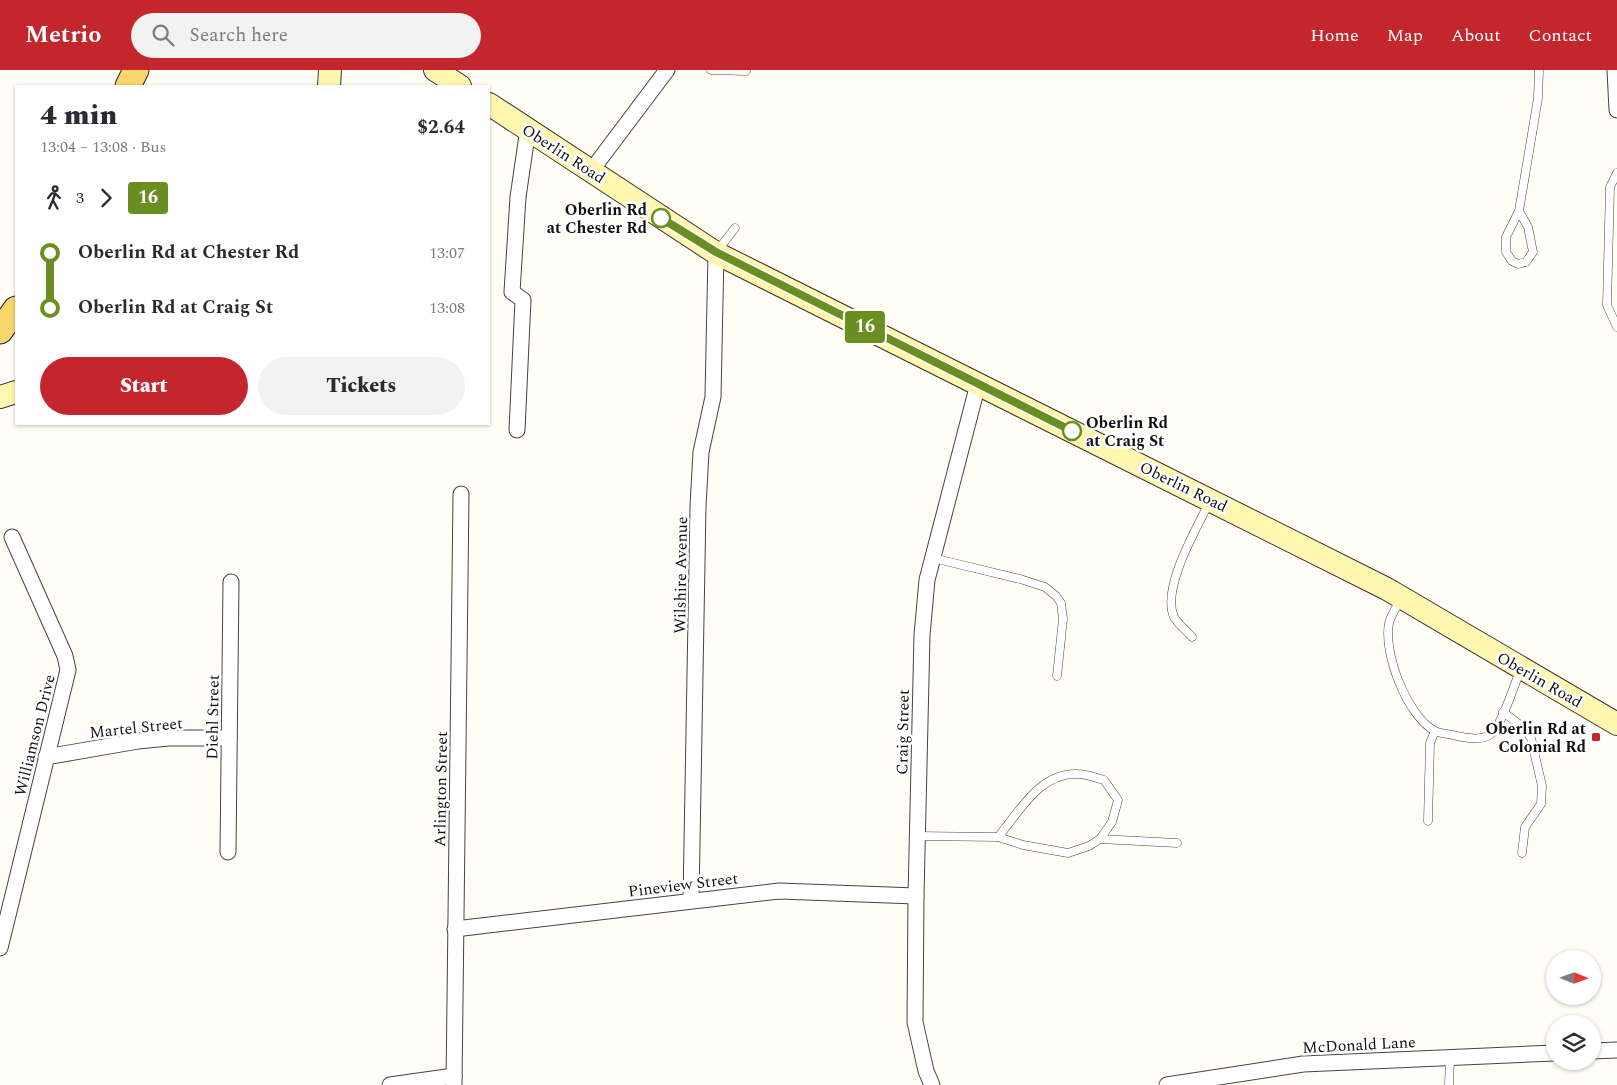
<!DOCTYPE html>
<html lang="en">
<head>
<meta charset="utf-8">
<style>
  :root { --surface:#fff; --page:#f2f2f3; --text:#2b2b33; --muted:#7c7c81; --accent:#c4262e }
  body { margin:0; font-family:Spectral,serif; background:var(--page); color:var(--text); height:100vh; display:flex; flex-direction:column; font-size:19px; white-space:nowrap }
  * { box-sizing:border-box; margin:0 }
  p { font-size:16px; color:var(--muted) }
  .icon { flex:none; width:28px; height:28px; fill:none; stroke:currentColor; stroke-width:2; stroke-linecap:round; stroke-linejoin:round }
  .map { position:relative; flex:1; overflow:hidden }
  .sheet { position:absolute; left:15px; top:15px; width:475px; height:340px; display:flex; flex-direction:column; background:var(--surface); border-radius:0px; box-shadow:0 1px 4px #0004 }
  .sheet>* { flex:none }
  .badge { padding:0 10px; border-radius:4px; font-size:18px; line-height:32px }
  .needle { width:32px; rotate:91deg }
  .fabs { position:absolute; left:1546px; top:880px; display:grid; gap:10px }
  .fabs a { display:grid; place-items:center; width:55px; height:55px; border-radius:50%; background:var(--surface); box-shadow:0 1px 4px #0004; font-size:25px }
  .map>.badge { position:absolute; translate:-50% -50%; box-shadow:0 0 0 2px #fff }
  .legs { display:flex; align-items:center; gap:8px; height:55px; padding:0 25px; font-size:16px }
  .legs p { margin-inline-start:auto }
  .overview { display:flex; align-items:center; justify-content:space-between; height:85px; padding:0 25px }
  h1 { font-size:28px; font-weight:800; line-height:38px }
  .action { display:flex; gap:10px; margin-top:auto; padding:10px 25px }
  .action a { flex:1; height:58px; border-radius:30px; background:var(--accent); color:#fff; font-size:20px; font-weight:800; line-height:58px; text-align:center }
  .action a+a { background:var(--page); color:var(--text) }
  ul { padding:0 25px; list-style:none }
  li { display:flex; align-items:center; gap:18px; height:55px; font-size:19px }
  li i { display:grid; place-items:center; width:8px; height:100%; margin:0 6px; background:currentColor }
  li i::after { content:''; width:12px; height:12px; margin:-6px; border:4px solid; border-radius:50%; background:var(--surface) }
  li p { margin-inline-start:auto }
  li:first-child i { background:linear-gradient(#0000 50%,currentColor 0) }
  li:last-child i { background:linear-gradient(currentColor 50%,#0000 0) }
  header { display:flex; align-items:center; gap:30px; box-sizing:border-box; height:70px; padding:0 25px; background:var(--accent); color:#fff }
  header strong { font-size:24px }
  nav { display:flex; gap:28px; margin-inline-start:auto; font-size:18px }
  .search { width:350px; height:45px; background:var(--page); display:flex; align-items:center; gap:12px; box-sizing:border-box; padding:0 18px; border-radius:28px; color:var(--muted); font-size:19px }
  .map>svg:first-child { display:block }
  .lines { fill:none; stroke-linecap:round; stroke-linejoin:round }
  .lane-casing { stroke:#444; stroke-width:9 }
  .street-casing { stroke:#444; stroke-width:17 }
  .secondary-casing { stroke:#333; stroke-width:24 }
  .primary-casing { stroke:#222; stroke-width:27 }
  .lane { stroke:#fff; stroke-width:8 }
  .street { stroke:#fff; stroke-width:15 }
  .secondary { stroke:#fff6b0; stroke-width:22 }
  .primary { stroke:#f9d66b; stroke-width:25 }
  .line-1-casing { stroke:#fff; stroke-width:11 }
  .line-1 { stroke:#6b8e23; stroke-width:8 }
  .stop-1-dot { fill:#fff; stroke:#6b8e23; stroke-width:2.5 }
  .poi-dot { fill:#c4262e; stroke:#fff; stroke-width:2 }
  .labels { text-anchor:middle; stroke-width:5; stroke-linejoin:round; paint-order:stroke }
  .street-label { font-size:16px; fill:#111; stroke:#fff }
  .stop-label { font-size:16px; font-weight:bold; fill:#111; stroke:#fff; text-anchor:end }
  .poi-label { font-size:16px; font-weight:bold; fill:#111; stroke:#fff; text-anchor:end }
</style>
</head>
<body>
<header>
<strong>Metrio</strong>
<div class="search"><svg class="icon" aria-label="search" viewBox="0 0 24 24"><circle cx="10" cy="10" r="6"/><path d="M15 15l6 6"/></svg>Search here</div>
<nav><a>Home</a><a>Map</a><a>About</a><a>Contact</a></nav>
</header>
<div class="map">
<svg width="1617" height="1015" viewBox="0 0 1617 1015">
  <rect width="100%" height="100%" fill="#fffdf5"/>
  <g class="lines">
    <g class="lane-casing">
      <g id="lane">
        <polyline points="711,0 746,1"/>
        <polyline points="1617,103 1610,117 1607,235 1617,257"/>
        <polyline points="1519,141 1528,157 1533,182 1526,192 1518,194 1512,191 1506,182 1506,167 1519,141 1538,28 1539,0"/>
        <polyline points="718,180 735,158"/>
        <polyline points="933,488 1020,509 1045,517 1056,526 1061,533 1063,549 1057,606"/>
        <path d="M 1401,529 C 1397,536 1391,545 1389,553 C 1383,583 1407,646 1435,661 C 1441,664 1451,664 1457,666 C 1467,668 1482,671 1491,664 C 1501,658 1515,612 1521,599"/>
        <path d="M 1192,567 C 1187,561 1178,554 1174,547 C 1161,518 1197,458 1210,431"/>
        <polyline points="1503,642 1524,658 1531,668 1542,716 1541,734 1525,757 1522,783"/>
        <polyline points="1428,751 1430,673 1435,661"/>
        <polyline points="917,766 998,767 1023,775 1068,783 1089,776 1100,769 1177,773"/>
        <path d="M 998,767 C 1020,741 1040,702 1078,704 C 1087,704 1096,708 1104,710 L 1118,730 L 1112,752 L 1100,769"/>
        <polyline points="1449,1015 1450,988"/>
      </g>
    </g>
    <g class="street-casing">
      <g id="street">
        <polyline points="1615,0 1617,40"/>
        <polyline points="591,101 667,0"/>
        <polyline points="517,360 523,230 512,222 518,127 528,59"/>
        <polyline points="46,687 138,671 168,668 229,668"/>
        <polyline points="228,782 231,512"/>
        <polyline points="691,830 698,436 701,382 713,327 716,183"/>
        <polyline points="455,859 779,821 916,826"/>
        <polyline points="0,878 68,600 65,586 12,467"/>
        <polyline points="1592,981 1617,980"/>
        <polyline points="390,1015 454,1006"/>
        <polyline points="454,1015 461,424"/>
        <polyline points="932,1015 926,1001 915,952 916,826 922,565 927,510 978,314"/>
        <polyline points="1167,1015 1303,994 1555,983"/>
      </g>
    </g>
    <g class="secondary-casing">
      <g id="secondary">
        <polyline points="435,0 460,16"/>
        <polyline points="329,16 330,0"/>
        <polyline points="489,34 716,183 1387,519 1617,654"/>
        <polyline points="0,327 16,322"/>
      </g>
    </g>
    <g class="primary-casing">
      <g id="primary">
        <polyline points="128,16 136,0"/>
        <polyline points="0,261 16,239"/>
      </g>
    </g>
    <use href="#lane" class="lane"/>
    <use href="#street" class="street"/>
    <use href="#secondary" class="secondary"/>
    <use href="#primary" class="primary"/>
  </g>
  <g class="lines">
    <g class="line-1-casing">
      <polyline id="line-1" points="661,148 716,182 1072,361"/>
    </g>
    <use href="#line-1" class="line-1"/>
  </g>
  <g class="stop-1-dot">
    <circle cx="661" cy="148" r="9"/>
    <circle cx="1072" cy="361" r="9"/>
  </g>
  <rect class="poi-dot" x="1591" y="662" width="10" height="10" rx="2.5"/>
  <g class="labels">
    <g class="street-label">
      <text transform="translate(564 83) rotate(33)" y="6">Oberlin Road</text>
      <text transform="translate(1184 416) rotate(26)" y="6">Oberlin Road</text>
      <text transform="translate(680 505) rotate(-89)" y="6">Wilshire Avenue</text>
      <text transform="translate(1540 609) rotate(30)" y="6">Oberlin Road</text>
      <text transform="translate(212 647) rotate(-89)" y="6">Diehl Street</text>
      <text transform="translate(136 657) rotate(-6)" y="6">Martel Street</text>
      <text transform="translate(902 662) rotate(-89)" y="6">Craig Street</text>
      <text transform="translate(34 665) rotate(-76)" y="6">Williamson Drive</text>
      <text transform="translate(440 719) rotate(-89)" y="6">Arlington Street</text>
      <text transform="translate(683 814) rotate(-7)" y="6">Pineview Street</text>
      <text transform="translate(1359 974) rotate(-3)" y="6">McDonald Lane</text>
    </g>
    <g class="stop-label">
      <text x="647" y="145">Oberlin Rd<tspan x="647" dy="18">at Chester Rd</tspan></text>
      <text x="1086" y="358" text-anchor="start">Oberlin Rd<tspan x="1086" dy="18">at Craig St</tspan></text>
    </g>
    <g class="poi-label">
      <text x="1586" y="664">Oberlin Rd at<tspan x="1586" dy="18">Colonial Rd</tspan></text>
    </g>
  </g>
</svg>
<div class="fabs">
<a><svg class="needle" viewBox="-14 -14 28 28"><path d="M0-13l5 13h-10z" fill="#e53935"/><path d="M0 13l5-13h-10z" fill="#7c7c81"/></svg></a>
<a><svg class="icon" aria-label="layers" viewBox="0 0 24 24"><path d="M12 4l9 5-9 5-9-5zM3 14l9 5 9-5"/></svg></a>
</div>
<b class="badge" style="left:865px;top:257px;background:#6b8e23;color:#fff">16</b>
<section class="sheet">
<div class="overview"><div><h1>4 min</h1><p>13:04 – 13:08 · Bus</p></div><b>$2.64</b></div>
<div class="legs"><svg class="icon" aria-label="walk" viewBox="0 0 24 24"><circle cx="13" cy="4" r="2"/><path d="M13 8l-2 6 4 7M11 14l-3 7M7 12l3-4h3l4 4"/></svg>3<svg class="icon" aria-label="forward" viewBox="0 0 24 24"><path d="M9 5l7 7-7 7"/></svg><b class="badge" style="background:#6b8e23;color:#fff">16</b></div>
<ul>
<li><i style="color:#6b8e23"></i><b>Oberlin Rd at Chester Rd</b><p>13:07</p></li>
<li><i style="color:#6b8e23"></i><b>Oberlin Rd at Craig St</b><p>13:08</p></li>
</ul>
<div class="action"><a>Start</a><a>Tickets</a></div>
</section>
</div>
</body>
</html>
